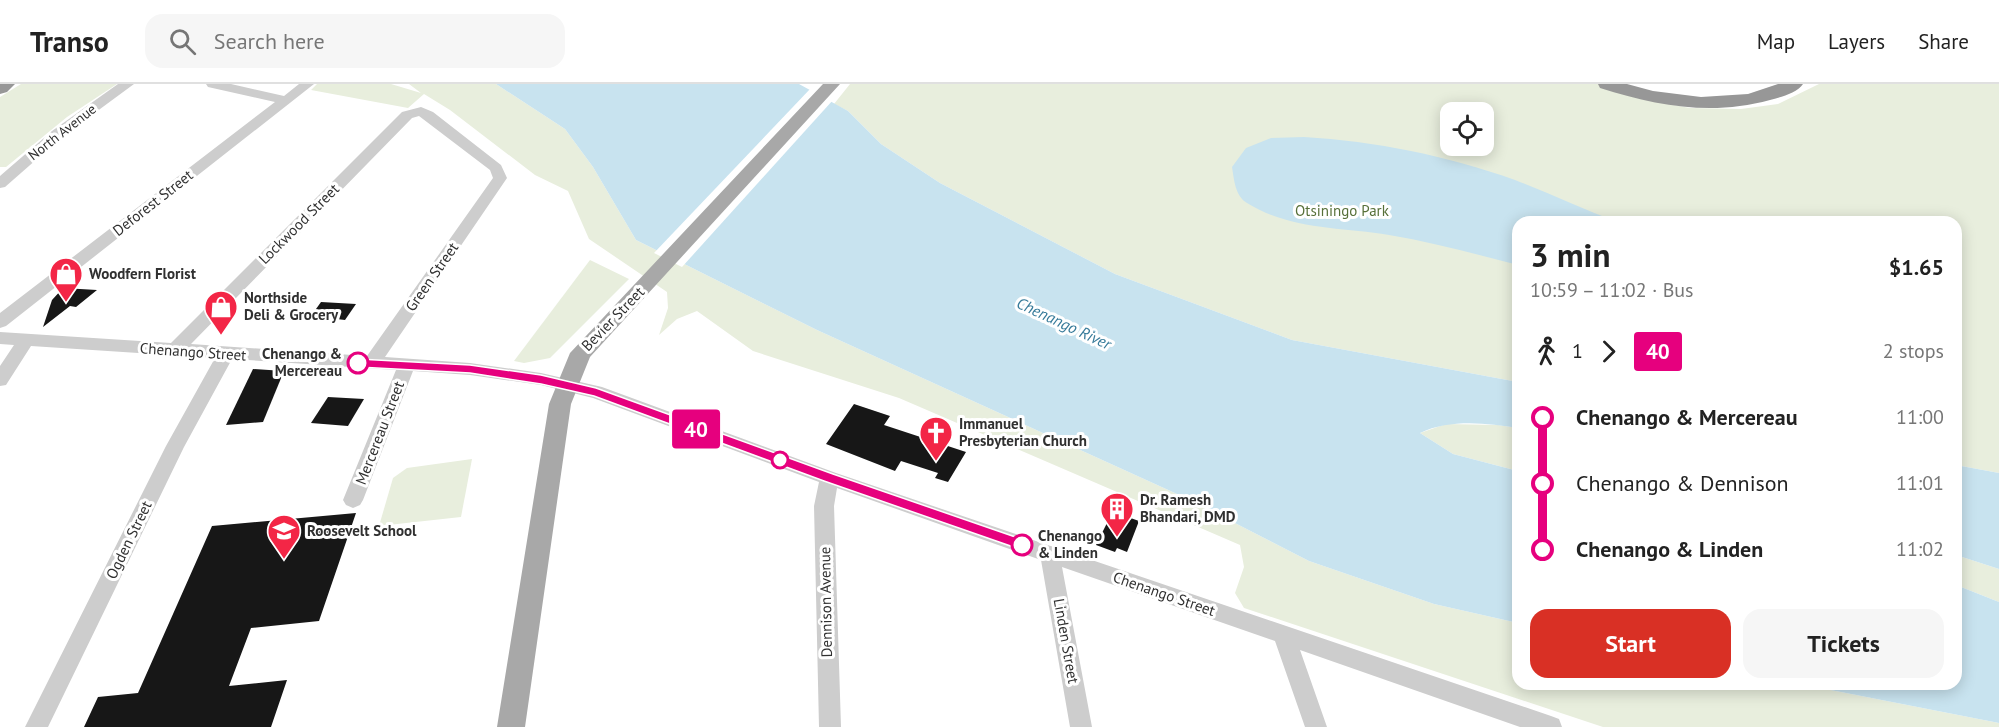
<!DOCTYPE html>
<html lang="en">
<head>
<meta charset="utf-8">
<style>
  :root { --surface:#fff; --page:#f6f6f6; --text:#222; --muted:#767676; --line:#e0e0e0; --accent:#d93025 }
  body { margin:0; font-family:"PT Sans",sans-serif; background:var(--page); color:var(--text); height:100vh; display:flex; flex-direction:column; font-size:22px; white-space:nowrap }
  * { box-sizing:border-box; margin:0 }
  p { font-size:20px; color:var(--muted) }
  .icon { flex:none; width:33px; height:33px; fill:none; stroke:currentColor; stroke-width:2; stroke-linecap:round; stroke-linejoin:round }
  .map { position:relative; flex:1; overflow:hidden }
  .drawer { position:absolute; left:1512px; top:132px; width:450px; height:474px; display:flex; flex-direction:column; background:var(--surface); border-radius:18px; box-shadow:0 3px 15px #0003 }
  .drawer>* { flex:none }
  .badge { padding:0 12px; border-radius:4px; font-size:21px; line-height:39px }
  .buttons { position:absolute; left:1440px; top:18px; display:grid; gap:12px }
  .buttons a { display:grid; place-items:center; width:54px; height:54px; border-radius:12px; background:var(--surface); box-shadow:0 3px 15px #0003; font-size:30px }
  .map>.badge { position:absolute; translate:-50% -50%; box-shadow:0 0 0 3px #fff }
  .legs { display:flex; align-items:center; gap:9px; height:66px; padding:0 18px; font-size:20px }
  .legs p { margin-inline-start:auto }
  .headline { display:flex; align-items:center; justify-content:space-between; height:102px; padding:0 18px }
  h1 { font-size:33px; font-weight:700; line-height:45px }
  .primary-button { display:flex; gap:12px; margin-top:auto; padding:12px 18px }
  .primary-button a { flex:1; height:69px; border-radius:18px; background:var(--accent); color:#fff; font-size:24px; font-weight:700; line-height:69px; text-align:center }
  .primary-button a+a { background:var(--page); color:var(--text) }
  ul { padding:0 18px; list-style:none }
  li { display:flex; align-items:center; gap:21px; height:66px; font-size:22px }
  li i { display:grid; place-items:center; width:9px; height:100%; margin:0 8px; background:currentColor }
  li i::after { content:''; width:15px; height:15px; margin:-8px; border:4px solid; border-radius:50%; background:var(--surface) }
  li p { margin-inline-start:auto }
  li:first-child i { background:linear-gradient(#0000 50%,currentColor 0) }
  li:last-child i { background:linear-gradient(currentColor 50%,#0000 0) }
  header { display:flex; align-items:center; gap:36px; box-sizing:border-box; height:84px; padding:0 30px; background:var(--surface); border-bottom:2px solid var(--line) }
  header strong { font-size:28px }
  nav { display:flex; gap:33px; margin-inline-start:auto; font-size:21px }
  .search { width:420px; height:54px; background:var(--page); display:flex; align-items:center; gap:15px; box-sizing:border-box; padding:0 21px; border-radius:18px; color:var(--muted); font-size:22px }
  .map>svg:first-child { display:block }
  .green { fill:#e8eedd; fill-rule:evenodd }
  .water { fill:#c8e3ef }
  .pier { fill:#fff }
  .building { fill:#171717 }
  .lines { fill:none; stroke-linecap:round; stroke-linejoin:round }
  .minor { fill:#cdcdcd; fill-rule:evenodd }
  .major { fill:#a8a8a8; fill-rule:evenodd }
  .highway { fill:#979797; fill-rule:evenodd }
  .line-1 { fill:#e6007e; stroke:#fff; stroke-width:1.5 }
  .stop-1-dot { fill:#fff; stroke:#e6007e; stroke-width:3 }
  .labels { text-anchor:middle; stroke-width:6; stroke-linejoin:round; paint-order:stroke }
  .far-street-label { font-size:14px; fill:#303030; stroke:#fff }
  .street-label { font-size:15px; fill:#303030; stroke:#fff }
  .park-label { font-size:15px; fill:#577039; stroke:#fff }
  .poi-label { font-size:15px; font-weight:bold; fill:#303030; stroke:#fff; text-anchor:start }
  .stop-label { font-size:15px; font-weight:bold; fill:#303030; stroke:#fff; text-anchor:end }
  .water-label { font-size:16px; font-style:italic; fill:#377b9a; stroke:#fff }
</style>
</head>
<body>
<header>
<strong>Transo</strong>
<div class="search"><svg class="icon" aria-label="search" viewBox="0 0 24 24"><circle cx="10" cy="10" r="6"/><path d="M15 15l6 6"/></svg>Search here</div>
<nav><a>Map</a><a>Layers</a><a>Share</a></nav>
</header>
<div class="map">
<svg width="1999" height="643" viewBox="0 0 1999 643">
  <rect width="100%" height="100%" fill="#fff"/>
  <g class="green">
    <polygon points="21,0 117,0 67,33 6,83 0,83 0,13"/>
    <polygon points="317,0 391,0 421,9 409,0 496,0 565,45 593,83 636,156 817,246 1188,415 1309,477 1434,520 1518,539 1518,600 1800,600 1999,639 1999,643 1603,643 1244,524 1235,509 1244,483 1240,461 899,314 753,267 697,227 677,235 659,251 668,224 667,208 589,155 568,107 535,91 450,26 424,10 408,24 311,6"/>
    <path d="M 850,0 L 1601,0 L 1641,15 L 1690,24 L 1741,25 L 1778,20 L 1819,0 L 1999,0 L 1999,389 L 1956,381 L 1956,138 L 1518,138 L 1518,298 L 1292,256 L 1115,190 L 940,99 L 881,60 L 848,27 L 834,20 ZM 1450,28 L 1484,28 L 1484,62 L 1450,62 Z"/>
    <polygon points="590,176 629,195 550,274 524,279 514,277"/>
    <polygon points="1446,340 1498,341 1518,344 1518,387 1453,370 1420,349"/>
    <polygon points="472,375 461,433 379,442 393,394 407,384"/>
    <polygon points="1956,471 1999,485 1999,518 1956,501"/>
  </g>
  <g class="water">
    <path d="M 496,0 L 799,0 L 848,27 L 881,60 L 940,99 L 1115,190 L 1292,256 L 1518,298 L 1518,344 C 1486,339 1450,335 1420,349 L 1453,370 L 1518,387 L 1518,539 L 1434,520 L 1309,477 L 1188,415 L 817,246 L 636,156 L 593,83 L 565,45 Z"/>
    <path d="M 1304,53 C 1375,57 1448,72 1515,96 C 1549,109 1583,125 1617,138 L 1518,138 L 1518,181 C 1475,170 1432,158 1389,151 C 1340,143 1290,146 1247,119 C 1235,112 1234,95 1232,83 L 1246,64 L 1271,54 Z"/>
    <polygon points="1956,381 1999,389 1999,485 1956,471"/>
    <polygon points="1956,501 1999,518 1999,639 1800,600 1956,600"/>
  </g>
  <polygon class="pier" points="811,4 833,16 682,183 654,169"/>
  <g class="building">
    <polygon points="63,204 97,206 76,223 70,222 43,243 52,216"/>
    <polygon points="321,218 356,220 345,236 311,232"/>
    <polygon points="253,285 284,287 263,338 226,341"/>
    <polygon points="328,313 364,315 348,342 311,339"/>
    <polygon points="854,320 890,332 884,341 966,368 948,398 935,394 938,389 901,377 895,387 826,360"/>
    <polygon points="356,429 319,537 251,544 229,602 287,596 271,643 84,643 98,613 138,609 212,442"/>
    <polygon points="1125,432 1139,437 1127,468 1117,464 1115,468 1096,461 1108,437 1120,442"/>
  </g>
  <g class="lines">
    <g class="minor">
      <polygon points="118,0 134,0 62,53 5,103 0,104 0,92 52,47"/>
      <polygon points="206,0 231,0 284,12 299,0 314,0 6,242 0,244 0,229 275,18 208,3"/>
      <path d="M 421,23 L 433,28 L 501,81 L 507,94 L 385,273 L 470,279 L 541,289 L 602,303 L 836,389 L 1551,632 L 1559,635 L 1562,643 L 1520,643 L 1300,566 L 1327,643 L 1305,643 L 1275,557 L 1062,483 L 1092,643 L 1070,643 L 1041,476 L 837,404 L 834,422 L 841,643 L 819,643 L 814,422 L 819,398 L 593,314 L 541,301 L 470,291 L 413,287 L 363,416 L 360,421 L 353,424 L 346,421 L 343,416 L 396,286 L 232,275 L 184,363 L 48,643 L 25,643 L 166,362 L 215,274 L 31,262 L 6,301 L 0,302 L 0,282 L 14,261 L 0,260 L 0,248 L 171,259 L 402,28 ZM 419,32 L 490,86 L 493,94 L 367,272 L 191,260 L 412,34 Z"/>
    </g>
    <polygon class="major" points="823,0 840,0 590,273 571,320 525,643 497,643 549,320 570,269"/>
    <g class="highway">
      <polygon points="0,0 15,0 7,8 0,10"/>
      <path d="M 1598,0 L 1627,0 L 1653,7 L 1701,13 L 1748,10 L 1778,0 L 1803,0 C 1797,9 1781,13 1770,16 C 1712,32 1657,22 1600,4 Z"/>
    </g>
  </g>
  <polygon class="line-1" points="358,275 470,281 541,291 596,304 833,390 1027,457 1029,461 1022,466 824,397 594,312 541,300 470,289 358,283 353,279"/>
  <defs>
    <g id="shop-pin" transform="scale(1.725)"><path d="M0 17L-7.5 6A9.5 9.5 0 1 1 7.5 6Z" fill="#f32646" stroke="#fff"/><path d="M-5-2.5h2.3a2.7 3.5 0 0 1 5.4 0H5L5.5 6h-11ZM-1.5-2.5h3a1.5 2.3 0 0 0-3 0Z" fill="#fff"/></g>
    <g id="church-pin" transform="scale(1.725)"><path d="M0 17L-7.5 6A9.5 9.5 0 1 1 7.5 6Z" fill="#f32646" stroke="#fff"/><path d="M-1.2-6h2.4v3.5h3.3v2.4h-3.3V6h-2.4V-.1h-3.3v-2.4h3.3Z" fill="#fff"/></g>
    <g id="building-pin" transform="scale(1.725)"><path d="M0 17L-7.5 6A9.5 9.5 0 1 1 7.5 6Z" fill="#f32646" stroke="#fff"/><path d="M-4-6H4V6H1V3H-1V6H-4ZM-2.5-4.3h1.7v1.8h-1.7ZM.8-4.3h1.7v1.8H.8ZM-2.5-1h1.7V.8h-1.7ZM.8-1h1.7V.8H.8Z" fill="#fff"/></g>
    <g id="school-pin" transform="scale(1.725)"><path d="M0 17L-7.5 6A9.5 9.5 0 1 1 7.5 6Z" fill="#f32646" stroke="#fff"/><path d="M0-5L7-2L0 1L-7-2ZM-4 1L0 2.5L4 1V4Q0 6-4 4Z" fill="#fff"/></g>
  </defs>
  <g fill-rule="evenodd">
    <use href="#shop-pin" x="66" y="190"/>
    <use href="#shop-pin" x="221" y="223"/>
    <use href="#church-pin" x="936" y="349"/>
    <use href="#building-pin" x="1117" y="425"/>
    <use href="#school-pin" x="284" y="447"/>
  </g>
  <g class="stop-1-dot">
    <circle cx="358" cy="279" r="10"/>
    <circle cx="780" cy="376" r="8"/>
    <circle cx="1022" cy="461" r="10"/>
  </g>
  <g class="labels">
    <g class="far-street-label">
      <text transform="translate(62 48) rotate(-38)" y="5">North Avenue</text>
    </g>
    <g class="street-label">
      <text transform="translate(153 119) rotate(-38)" y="5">Deforest Street</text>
      <text transform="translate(299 140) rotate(-45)" y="5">Lockwood Street</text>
      <text transform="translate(432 193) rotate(-55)" y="5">Green Street</text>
      <text transform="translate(613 235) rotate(-46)" y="5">Bevier Street</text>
      <text transform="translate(193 268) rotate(4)" y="5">Chenango Street</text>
      <text transform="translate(380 349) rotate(-69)" y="5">Mercereau Street</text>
      <text transform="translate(129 456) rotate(-64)" y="5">Ogden Street</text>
      <text transform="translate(1164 510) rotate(19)" y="5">Chenango Street</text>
      <text transform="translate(826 518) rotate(-91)" y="5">Dennison Avenue</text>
      <text transform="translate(1066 557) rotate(80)" y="5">Linden Street</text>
    </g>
    <g class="park-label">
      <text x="1342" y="132">Otsiningo Park</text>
    </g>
    <g class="poi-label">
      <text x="89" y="195">Woodfern Florist</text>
      <text x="244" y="219">Northside<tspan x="244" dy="17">Deli &amp; Grocery</tspan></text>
      <text x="959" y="345">Immanuel<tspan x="959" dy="17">Presbyterian Church</tspan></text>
      <text x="1140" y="421">Dr. Ramesh<tspan x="1140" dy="17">Bhandari, DMD</tspan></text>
      <text x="307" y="452">Roosevelt School</text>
    </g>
    <g class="stop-label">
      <text x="342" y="275">Chenango &amp;<tspan x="342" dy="17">Mercereau</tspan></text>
      <text x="1038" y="457" text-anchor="start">Chenango<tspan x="1038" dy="17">&amp; Linden</tspan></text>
    </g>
    <g class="water-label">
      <text transform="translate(1064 239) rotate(25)" y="6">Chenango River</text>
    </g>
  </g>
</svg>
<div class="buttons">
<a><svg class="icon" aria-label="locate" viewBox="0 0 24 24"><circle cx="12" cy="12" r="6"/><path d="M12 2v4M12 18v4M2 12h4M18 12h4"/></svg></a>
</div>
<b class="badge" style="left:696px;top:345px;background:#e6007e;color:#fff">40</b>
<section class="drawer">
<div class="headline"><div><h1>3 min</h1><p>10:59 – 11:02 · Bus</p></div><b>$1.65</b></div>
<div class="legs"><svg class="icon" aria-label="walk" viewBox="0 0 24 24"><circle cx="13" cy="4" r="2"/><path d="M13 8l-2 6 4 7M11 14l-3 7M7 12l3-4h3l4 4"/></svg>1<svg class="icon" aria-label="forward" viewBox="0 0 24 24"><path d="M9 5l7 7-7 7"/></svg><b class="badge" style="background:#e6007e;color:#fff">40</b><p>2 stops</p></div>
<ul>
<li><i style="color:#e6007e"></i><b>Chenango &amp; Mercereau</b><p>11:00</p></li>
<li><i style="color:#e6007e"></i><span>Chenango &amp; Dennison</span><p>11:01</p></li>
<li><i style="color:#e6007e"></i><b>Chenango &amp; Linden</b><p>11:02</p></li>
</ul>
<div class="primary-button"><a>Start</a><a>Tickets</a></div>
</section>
</div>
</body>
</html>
